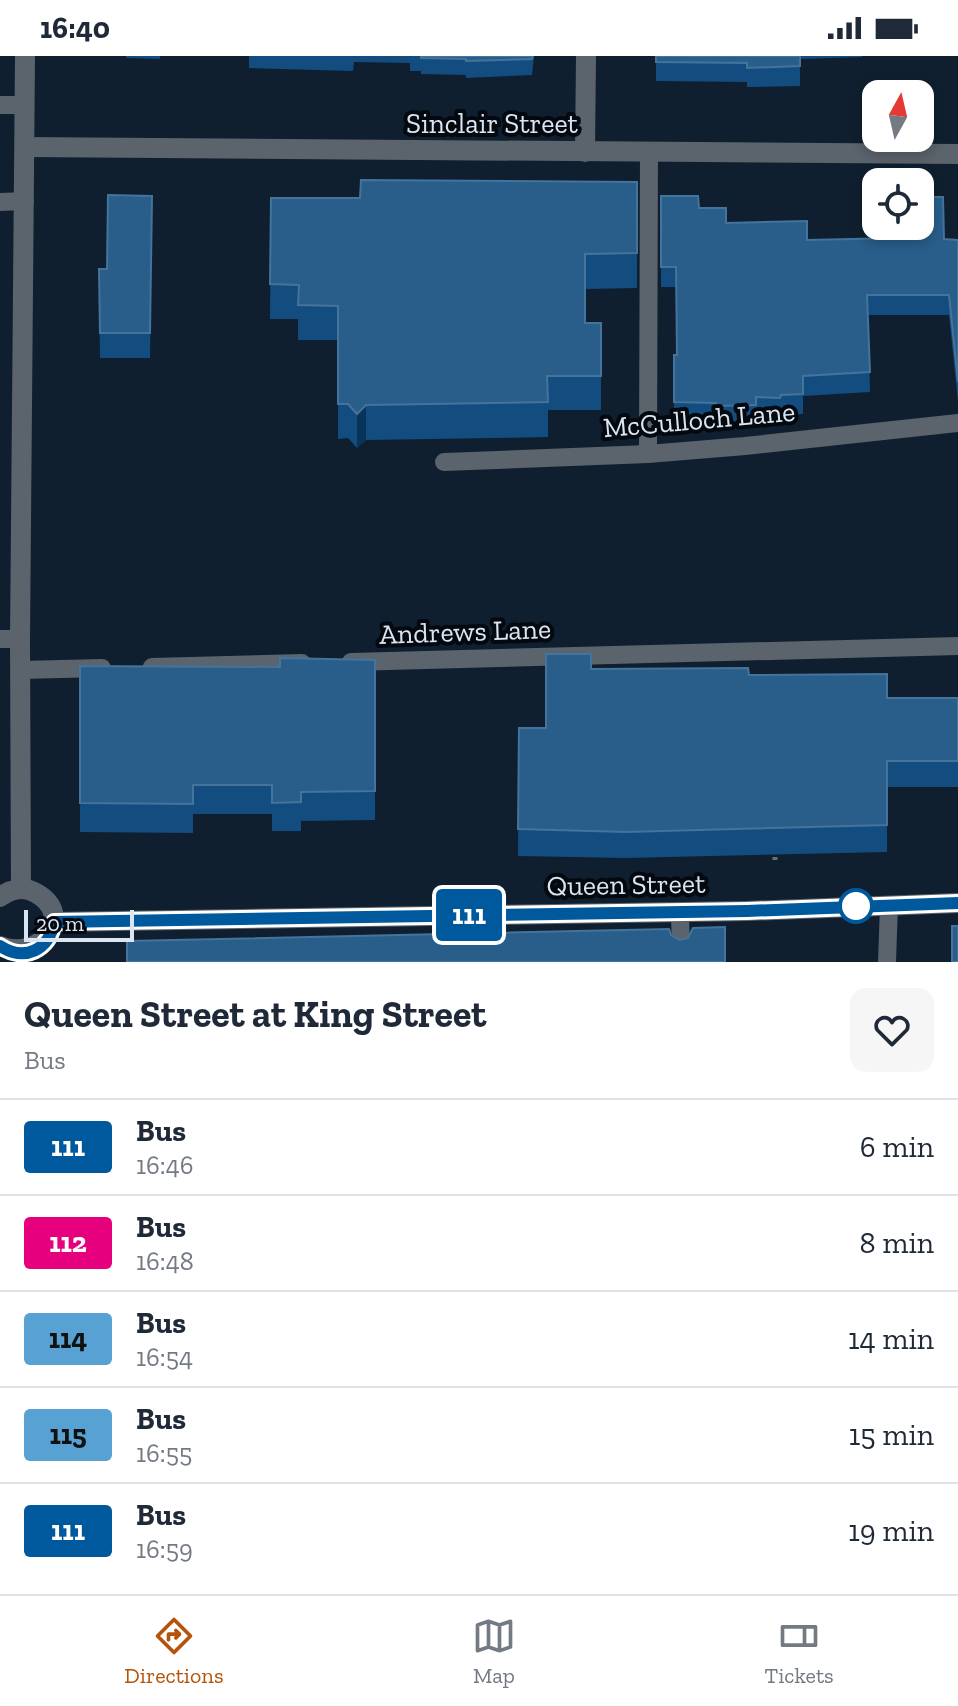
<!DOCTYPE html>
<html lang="en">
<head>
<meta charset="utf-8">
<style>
  :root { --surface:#fff; --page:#f6f6f7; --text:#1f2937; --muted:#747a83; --line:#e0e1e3; --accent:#b45309 }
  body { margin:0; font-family:"Zilla Slab",serif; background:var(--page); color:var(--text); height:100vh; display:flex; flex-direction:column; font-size:30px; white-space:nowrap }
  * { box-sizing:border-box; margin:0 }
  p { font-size:26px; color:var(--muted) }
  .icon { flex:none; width:44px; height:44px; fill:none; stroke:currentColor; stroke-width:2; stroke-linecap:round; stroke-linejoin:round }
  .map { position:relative; height:906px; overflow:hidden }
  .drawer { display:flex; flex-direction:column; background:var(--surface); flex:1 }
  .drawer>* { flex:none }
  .badge { padding:0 16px; border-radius:6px; font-size:28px; line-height:52px }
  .needle { width:52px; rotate:8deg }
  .fabs { position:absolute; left:862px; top:24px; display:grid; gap:16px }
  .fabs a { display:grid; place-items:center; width:72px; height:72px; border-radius:16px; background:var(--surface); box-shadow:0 4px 12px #0003; font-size:40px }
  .scale { position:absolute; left:24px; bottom:20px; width:110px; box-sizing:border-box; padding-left:8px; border:4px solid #dbe5f1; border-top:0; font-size:22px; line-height:28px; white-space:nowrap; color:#dbe5f1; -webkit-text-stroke:6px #04080f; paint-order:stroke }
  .map>.badge { position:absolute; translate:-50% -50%; box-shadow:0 0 0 4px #fff }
  .round { display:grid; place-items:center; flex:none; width:84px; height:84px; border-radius:16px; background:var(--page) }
  .headline { display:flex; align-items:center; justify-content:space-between; height:136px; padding:0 24px }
  h1 { font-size:38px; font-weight:700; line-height:60px }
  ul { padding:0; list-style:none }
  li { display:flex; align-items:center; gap:24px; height:96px; padding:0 24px; border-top:2px solid var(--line) }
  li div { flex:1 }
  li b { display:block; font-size:30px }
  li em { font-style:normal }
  li .badge { min-width:88px; font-weight:700; text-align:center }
  .status { display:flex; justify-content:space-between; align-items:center; height:56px; padding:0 40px; background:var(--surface); direction:ltr }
  .status svg { height:22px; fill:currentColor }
  .dock { display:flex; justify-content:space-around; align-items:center; height:112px; border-top:2px solid var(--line); background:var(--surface); font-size:22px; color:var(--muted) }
  .dock a { display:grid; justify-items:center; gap:4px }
  .dock .current { color:var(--accent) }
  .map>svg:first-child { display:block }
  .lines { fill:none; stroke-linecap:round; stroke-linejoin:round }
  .path { stroke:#62707e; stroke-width:5; stroke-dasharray:6 4; stroke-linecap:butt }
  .service { stroke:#5b636c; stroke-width:18 }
  .minor { stroke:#5b636c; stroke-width:20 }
  .tertiary { stroke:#5b636c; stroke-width:20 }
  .wall { fill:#134d7f }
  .shaded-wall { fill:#08345a }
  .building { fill:#295e8b; stroke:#44739b; stroke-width:2 }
  .line-casing { stroke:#fff; stroke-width:18 }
  .line { stroke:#00599c; stroke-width:12 }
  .stop-dot { fill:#fff; stroke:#00599c; stroke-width:4 }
  .labels { text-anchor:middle; stroke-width:8; stroke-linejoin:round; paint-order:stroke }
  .street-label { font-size:28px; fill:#dbe5f1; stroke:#04080f }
</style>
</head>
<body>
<div class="status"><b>16:40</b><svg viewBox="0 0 49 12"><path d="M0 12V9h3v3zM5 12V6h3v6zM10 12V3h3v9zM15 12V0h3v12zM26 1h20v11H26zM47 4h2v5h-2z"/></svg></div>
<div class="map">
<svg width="958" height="906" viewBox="0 0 958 906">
  <rect width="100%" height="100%" fill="#0f1f2f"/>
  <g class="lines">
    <polyline class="path" points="775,791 775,804"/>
    <g class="service">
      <polyline points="0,49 25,49"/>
      <polyline points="0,146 25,145"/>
      <polyline points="648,398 649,96"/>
      <polyline points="444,406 648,398 745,390 958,367"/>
      <polyline points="0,583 20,583"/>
      <polyline points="351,606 958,590"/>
      <polyline points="152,611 302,607"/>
      <polyline points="21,614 102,612"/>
      <polyline points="680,856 681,901"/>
      <polyline points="887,906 889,849"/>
    </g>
    <g class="minor">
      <polyline points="25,91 958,98"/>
      <polyline points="585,96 586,0"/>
      <polyline points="21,833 20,583 25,0"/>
    </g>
    <g class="tertiary">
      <path d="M 0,841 C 11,833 24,830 36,837 C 77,860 39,906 0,890"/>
      <polyline points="54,866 747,855 958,847"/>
    </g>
  </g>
  <g class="wall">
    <polygon points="126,0 160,0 160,3 126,2"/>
    <polygon points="249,0 534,0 532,19 466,22 466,19 421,18 421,15 410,15 410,7 354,6 353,15 249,12"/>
    <polygon points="656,0 862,0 862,1 800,3 800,30 747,31 747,26 656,25"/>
    <polygon points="637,126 637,232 585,233 585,267 601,267 601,354 548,354 548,381 366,384 357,392 348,382 338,383 338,284 298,284 298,263 270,263 271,142 360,142"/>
    <polygon points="152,140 150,302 100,302 99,213 107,213"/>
    <polygon points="661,140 699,152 726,167 807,184 958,184 958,346 949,259 868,259 870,336 803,340 803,358 781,359 780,363 756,362 756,369 716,370 716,367 674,367 674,299 677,299 676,231 661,231"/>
    <polygon points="375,604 375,764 301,765 301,775 272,775 272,758 193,758 193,777 80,776 80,610 280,611"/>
    <polygon points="591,613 749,619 887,642 958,642 958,731 887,731 887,796 626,802 518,800 519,672 546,672"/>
  </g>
  <polygon class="shaded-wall" points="366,349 366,384 357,392 357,358"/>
  <g class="building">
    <polygon points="421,0 533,0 532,3 466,5 466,3 421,2"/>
    <polygon points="656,0 800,0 800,10 747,12 747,7 656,6"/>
    <polygon points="361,124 637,126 637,197 585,198 585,267 601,267 601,320 547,320 548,346 366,349 357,358 348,348 338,348 338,250 298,249 299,229 270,228 271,142 360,142"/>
    <polygon points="108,139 152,140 150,277 100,277 99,213 107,213"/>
    <polygon points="661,140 698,140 699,152 726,152 726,167 807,165 807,184 896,182 896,170 920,170 920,141 943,141 944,183 958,184 958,326 949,239 867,239 870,316 803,320 803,338 781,339 780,342 756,341 756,349 716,350 716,347 674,346 674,299 677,299 676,211 661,211"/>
    <polygon points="546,598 591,598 591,613 748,612 749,619 887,618 887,642 958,642 958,705 887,705 887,769 626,776 518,773 519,672 546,672"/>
    <polygon points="280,602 375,604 375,735 301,736 301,746 272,747 272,729 193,729 193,748 80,747 80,610 280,611"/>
    <rect x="952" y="870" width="6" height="36"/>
    <polygon points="725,871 725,906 127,906 127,885 669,873 671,879 680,884 688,882 693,872"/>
  </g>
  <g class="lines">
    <g class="line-casing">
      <path id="line" d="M 0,890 C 25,906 49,894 54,866 L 747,855 L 958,847"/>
    </g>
    <use href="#line" class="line"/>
  </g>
  <circle class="stop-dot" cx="856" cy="850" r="16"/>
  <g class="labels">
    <g class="street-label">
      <text x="492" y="77">Sinclair Street</text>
      <text transform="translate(699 363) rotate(-5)" y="10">McCulloch Lane</text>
      <text transform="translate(465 575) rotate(-2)" y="10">Andrews Lane</text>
      <text transform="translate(626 828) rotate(-1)" y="10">Queen Street</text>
    </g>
  </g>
</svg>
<div class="fabs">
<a><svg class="needle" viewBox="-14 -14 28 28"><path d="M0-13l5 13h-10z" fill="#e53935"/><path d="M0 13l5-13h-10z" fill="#747a83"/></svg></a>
<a><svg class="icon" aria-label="locate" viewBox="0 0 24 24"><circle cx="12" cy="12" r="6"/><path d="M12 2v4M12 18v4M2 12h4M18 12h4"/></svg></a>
</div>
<div class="scale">20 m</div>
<b class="badge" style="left:469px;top:859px;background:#00599c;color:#fff">111</b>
</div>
<section class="drawer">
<div class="headline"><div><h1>Queen Street at King Street</h1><p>Bus</p></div><a class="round"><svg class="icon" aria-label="heart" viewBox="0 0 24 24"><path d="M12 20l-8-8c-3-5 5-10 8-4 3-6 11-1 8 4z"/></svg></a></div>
<ul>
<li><span class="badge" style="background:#00599c;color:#fff">111</span><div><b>Bus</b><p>16:46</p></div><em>6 min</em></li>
<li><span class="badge" style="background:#e6007e;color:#fff">112</span><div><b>Bus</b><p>16:48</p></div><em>8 min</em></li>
<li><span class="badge" style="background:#58a2d3;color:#111">114</span><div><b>Bus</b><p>16:54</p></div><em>14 min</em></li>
<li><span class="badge" style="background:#58a2d3;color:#111">115</span><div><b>Bus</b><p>16:55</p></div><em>15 min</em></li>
<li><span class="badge" style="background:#00599c;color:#fff">111</span><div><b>Bus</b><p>16:59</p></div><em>19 min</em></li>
</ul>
</section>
<nav class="dock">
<a class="current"><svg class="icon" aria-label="directions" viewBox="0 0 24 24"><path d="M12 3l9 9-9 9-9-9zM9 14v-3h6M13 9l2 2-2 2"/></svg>Directions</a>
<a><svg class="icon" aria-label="map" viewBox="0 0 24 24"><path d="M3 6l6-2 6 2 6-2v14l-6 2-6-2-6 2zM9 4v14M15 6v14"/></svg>Map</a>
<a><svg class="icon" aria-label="tickets" viewBox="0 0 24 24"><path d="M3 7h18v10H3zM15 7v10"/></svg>Tickets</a>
</nav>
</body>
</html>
